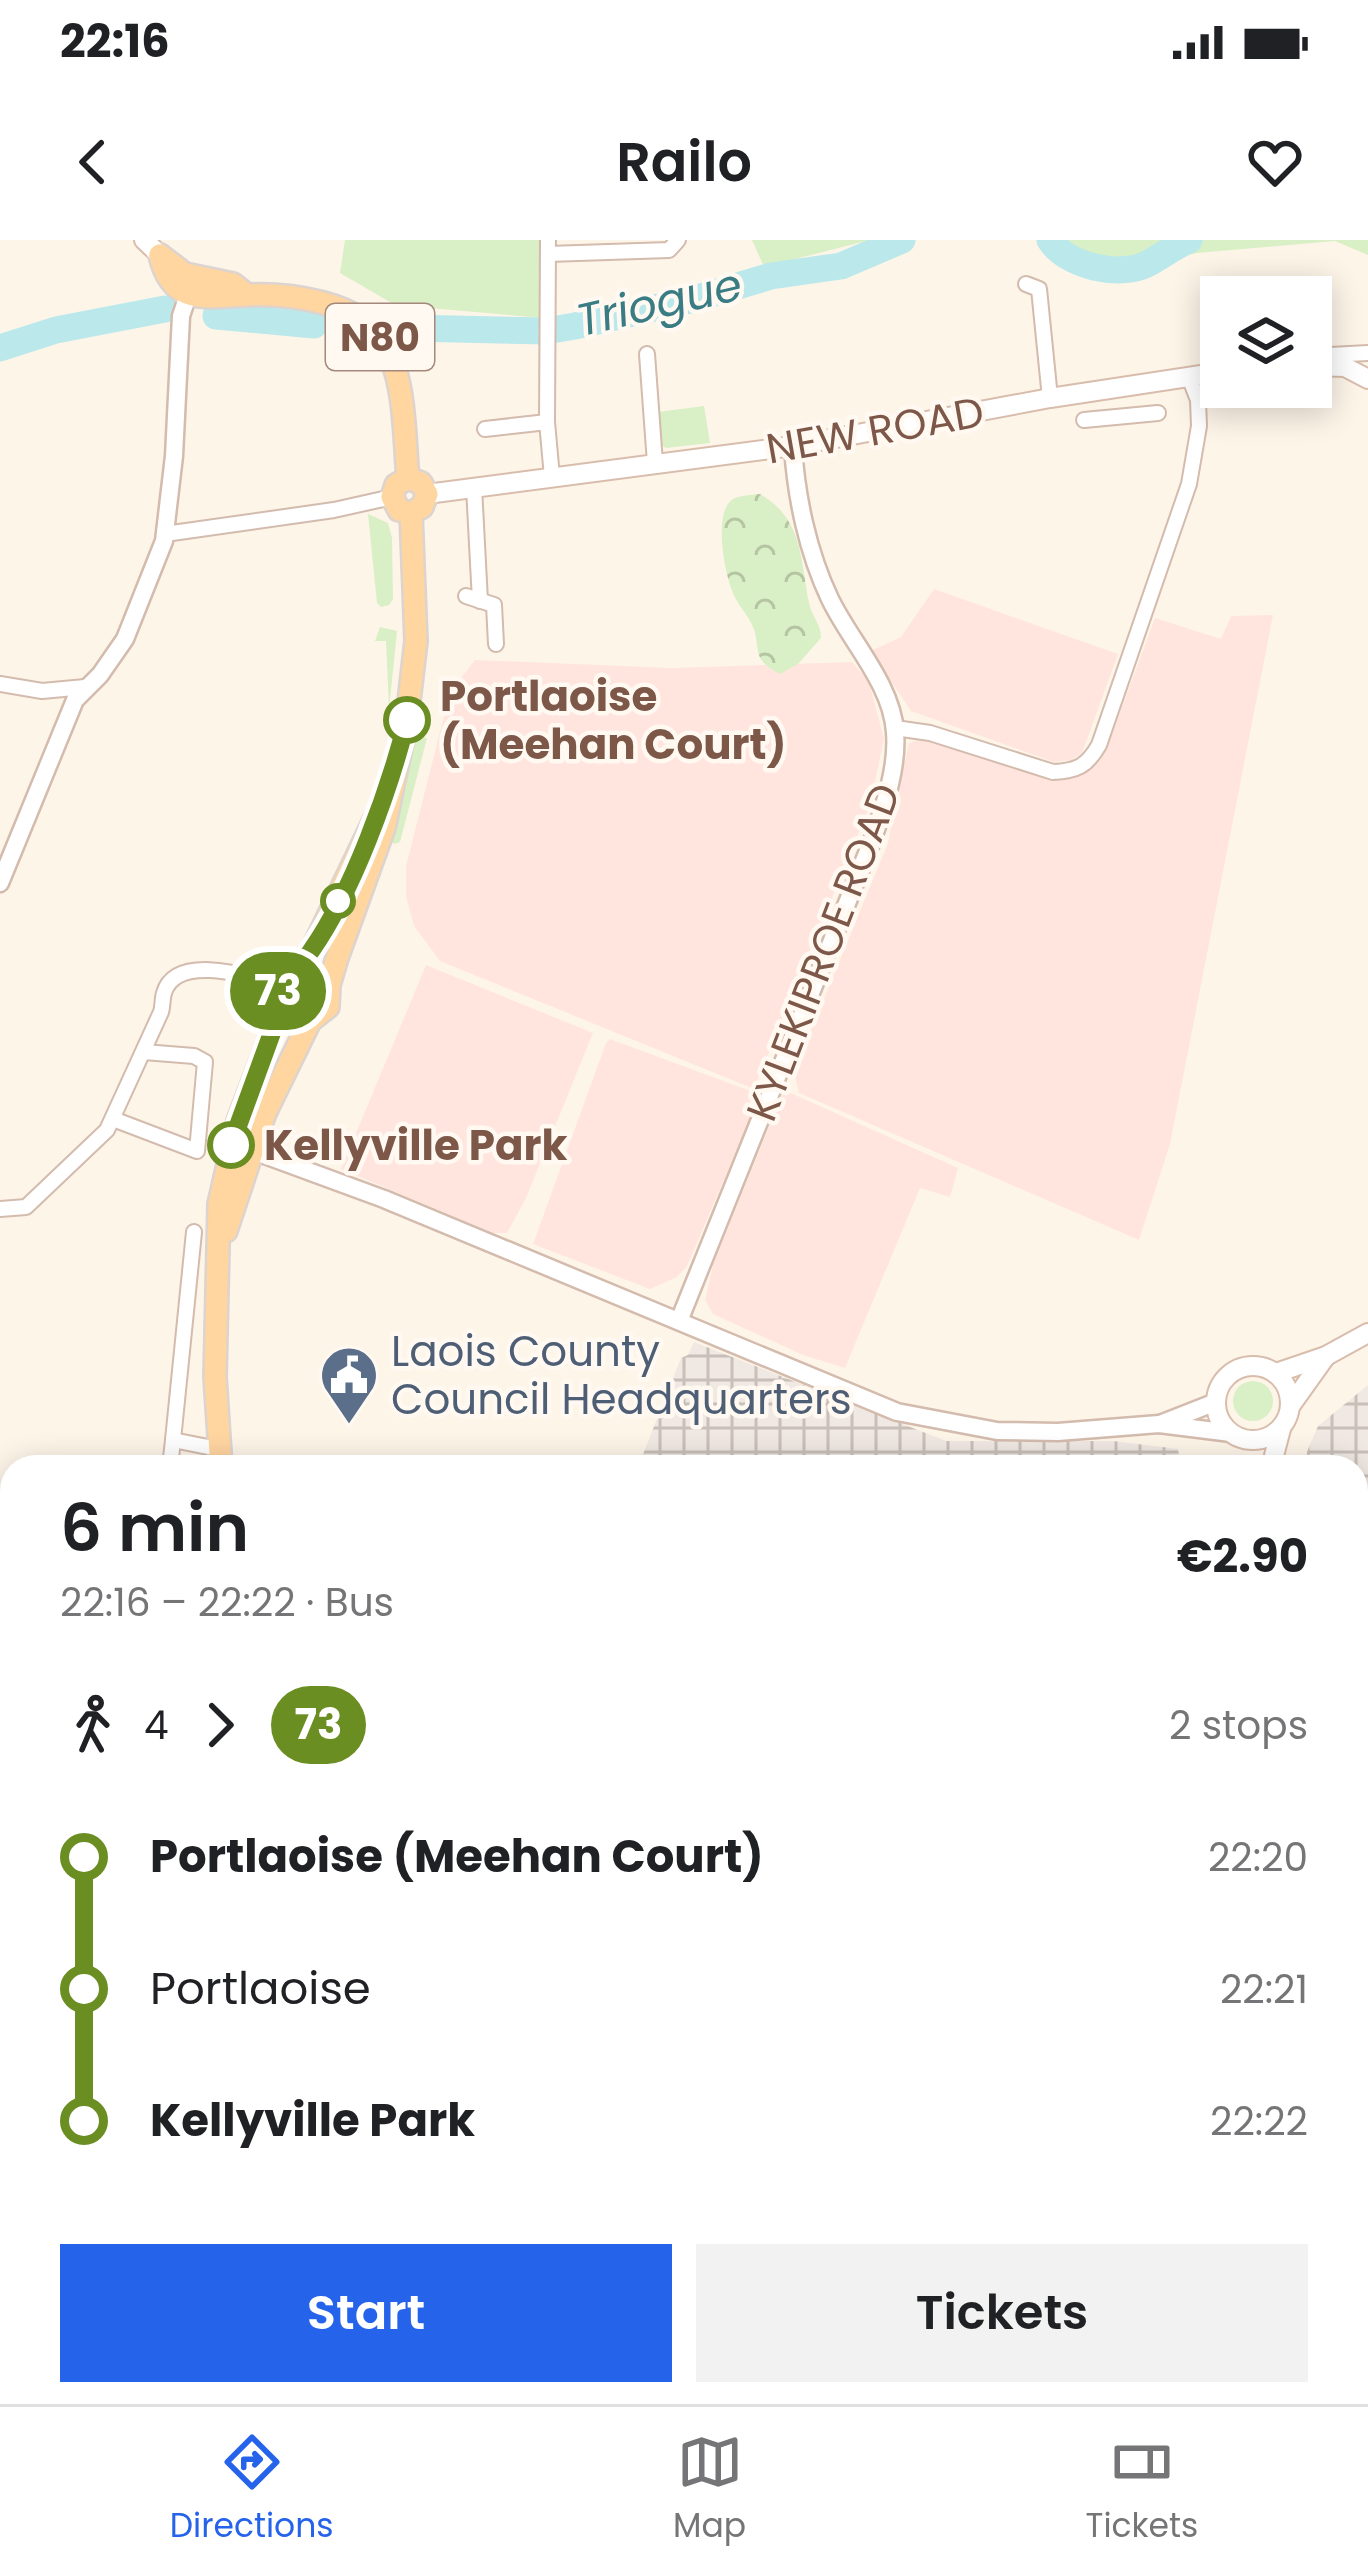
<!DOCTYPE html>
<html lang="en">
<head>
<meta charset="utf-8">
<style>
  :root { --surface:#fff; --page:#f2f2f2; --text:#202124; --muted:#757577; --line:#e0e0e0; --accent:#2563eb }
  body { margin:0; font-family:Poppins,sans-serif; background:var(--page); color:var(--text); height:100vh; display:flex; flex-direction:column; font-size:45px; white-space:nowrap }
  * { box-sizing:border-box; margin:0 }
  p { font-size:39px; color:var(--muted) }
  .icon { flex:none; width:66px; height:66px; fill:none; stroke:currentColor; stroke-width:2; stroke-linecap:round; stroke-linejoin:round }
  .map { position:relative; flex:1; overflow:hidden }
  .sheet { position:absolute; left:0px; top:1215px; width:1368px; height:951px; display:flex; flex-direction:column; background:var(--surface); border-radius:36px 36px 0 0; box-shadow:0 6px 30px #0003 }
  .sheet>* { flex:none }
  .badge { padding:0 24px; border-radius:39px; font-size:42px; line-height:78px }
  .tools { position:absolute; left:1200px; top:36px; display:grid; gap:24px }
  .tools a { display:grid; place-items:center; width:132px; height:132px; border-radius:0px; background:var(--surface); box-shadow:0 6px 30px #0003; font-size:60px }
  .map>.badge { position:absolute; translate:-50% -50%; box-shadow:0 0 0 6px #fff }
  .legs { display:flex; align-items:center; gap:18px; height:132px; padding:0 60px; font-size:39px }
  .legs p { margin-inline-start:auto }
  .summary { display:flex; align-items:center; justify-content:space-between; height:204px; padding:0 60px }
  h1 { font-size:66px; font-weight:600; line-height:90px }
  .cta { display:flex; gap:24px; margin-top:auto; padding:24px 60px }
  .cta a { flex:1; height:138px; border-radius:0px; background:var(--accent); color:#fff; font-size:48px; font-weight:600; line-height:138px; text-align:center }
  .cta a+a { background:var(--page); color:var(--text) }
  ul { padding:0 60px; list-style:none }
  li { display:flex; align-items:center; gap:42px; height:132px; font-size:45px }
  li i { display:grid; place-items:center; width:18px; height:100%; margin:0 15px; background:currentColor }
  li i::after { content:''; width:30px; height:30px; margin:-15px; border:9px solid; border-radius:50%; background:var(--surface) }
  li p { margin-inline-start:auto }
  li:first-child i { background:linear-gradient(#0000 50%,currentColor 0) }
  li:last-child i { background:linear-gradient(currentColor 50%,#0000 0) }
  .status { display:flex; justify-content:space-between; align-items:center; height:84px; padding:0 60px; background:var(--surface); direction:ltr }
  .status svg { height:33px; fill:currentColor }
  header { display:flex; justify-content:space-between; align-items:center; height:156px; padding:0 60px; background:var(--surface); font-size:54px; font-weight:600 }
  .dock { display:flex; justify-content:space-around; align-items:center; height:168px; border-top:3px solid var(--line); background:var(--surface); font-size:33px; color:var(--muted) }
  .dock a { display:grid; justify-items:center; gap:6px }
  .dock .active { color:var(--accent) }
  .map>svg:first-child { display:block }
  .residential { fill:#f7e6d7 }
  .commercial { fill:#ffe5dd }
  .industrial { fill:url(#industrial-grid) }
  .green { fill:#d9efc5 }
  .forest { fill:url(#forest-crowns) }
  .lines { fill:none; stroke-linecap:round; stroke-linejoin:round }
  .river { stroke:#bbe8eb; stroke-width:27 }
  .minor-casing { stroke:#d3bbad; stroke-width:18 }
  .tertiary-casing { stroke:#d3bbad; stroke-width:21 }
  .secondary-casing { stroke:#d9bdac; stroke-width:22 }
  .primary-casing { stroke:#ddd4d0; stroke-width:26 }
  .minor { stroke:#fff; stroke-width:14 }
  .tertiary { stroke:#fff; stroke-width:16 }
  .secondary { stroke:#fff; stroke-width:18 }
  .primary { stroke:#ffd5a0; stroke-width:21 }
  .line-1-casing { stroke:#fff; stroke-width:27 }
  .line-1 { stroke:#6b8e23; stroke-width:18 }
  .stop-1-dot { fill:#fff; stroke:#6b8e23; stroke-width:6 }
  .labels { text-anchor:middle; stroke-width:9; stroke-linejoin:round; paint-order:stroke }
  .shield { fill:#fff9f2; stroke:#a4887c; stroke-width:3 }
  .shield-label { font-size:39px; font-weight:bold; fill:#7d5849 }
  .street-label { font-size:42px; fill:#7d5849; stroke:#fff9f2 }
  .stop-label { font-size:42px; font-weight:bold; fill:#7d5849; stroke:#fff9f2; text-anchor:start }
  .service-label { font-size:42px; fill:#4e5e75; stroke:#fff9f2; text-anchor:start }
  .water-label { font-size:45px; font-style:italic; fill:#3a7c83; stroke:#fff9f2 }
</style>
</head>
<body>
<div class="status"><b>22:16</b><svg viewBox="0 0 49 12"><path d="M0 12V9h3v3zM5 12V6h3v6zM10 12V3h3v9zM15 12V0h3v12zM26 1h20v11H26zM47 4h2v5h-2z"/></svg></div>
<header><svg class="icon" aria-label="back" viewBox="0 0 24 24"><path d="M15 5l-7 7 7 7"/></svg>Railo<svg class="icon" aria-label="heart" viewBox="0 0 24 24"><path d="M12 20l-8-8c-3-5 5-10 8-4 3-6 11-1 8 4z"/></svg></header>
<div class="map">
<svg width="1368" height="2164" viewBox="0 0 1368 2164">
  <defs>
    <pattern id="industrial-grid" width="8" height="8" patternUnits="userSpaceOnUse" patternTransform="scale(3)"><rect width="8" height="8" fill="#f0e8e2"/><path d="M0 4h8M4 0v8" fill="none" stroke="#c8bfb9"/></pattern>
    <pattern id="forest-crowns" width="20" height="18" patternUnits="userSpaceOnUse" patternTransform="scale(3)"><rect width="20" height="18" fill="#d9efc5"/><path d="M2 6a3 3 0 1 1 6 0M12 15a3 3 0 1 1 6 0" fill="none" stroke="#b5c4a2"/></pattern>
  </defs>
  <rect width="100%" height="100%" fill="#fef5e9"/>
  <polygon class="residential" points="0,1581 12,1582 12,1668 0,1664"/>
  <g class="commercial">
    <polygon points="934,349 1118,414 1082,513 1071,520 1054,522 911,471 871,411 901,397"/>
    <polygon points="1273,375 1170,904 1139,1000 799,853 794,832 888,603 909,503 921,499 1058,537 1088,530 1108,505 1155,378 1221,399 1231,376"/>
    <polygon points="475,420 672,428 852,422 869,442 884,499 870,565 754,849 440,721 414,686 406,656 406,626 445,472 454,447"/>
    <polygon points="426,725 593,793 526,958 507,993 493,993 341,929"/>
    <polygon points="610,799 756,853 758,860 687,1026 677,1037 650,1049 533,1004 606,803"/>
    <polygon points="784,850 958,928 950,957 920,948 845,1128 803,1115 713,1074 705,1060 713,1025"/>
    <polygon points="0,1664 12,1668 12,2154 447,2154 443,2164 0,2164"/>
  </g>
  <g class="industrial">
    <polygon points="694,1102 946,1201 1113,1201 1178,1209 1181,1227 638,1227 681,1118 688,1115"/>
    <polygon points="1368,1145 1368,1549 1356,1549 1356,1227 1308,1227 1307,1212 1318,1186"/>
  </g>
  <g class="green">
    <polygon points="345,0 543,0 543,78 395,65 340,33"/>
    <polygon points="752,0 870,0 764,27"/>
    <polygon points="1039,0 1368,0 1368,15 1335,1 1197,13 1161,21 1144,31 1114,35 1069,27"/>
    <polygon points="704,166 710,203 666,208 661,205 658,172"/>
    <polygon points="368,274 388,283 392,298 393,359 389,365 381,367 377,363"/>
    <polygon points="380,387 397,391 389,469 386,401 375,401"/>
    <polygon points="417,497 427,498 400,602 394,604 388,596"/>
    <circle cx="1253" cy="1161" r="20"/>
    <polygon points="1368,1872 1368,2164 1280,2164 1283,2154 1356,2154 1356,1913"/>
    <polygon points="549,2154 694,2154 688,2164 548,2164"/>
  </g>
  <path class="forest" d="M 760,254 C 803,279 800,318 809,363 C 812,377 821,383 821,398 L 798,424 L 780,434 C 747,418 764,405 750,381 C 746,373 739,366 735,357 C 725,339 712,272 733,259 C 740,255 752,255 760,254 Z"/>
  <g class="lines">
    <g class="river">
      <path d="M 1050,0 C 1066,26 1120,38 1147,24 C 1161,17 1173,7 1189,0"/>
      <polyline points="216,76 314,85"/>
      <polyline points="410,88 546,91 575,86 694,59 771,36 841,26 902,0"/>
      <polyline points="0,108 56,90 165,69"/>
    </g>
    <g class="minor-casing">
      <g id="minor">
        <polyline points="548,0 547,182 552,237"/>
        <polyline points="548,14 669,10 678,0"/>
        <polyline points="1026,44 1039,49 1050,158"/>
        <polyline points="647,114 655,223"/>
        <polyline points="1311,116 1368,113"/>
        <polyline points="1084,180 1158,173"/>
        <polyline points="485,189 547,182"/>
        <polyline points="474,247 480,361"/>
        <polyline points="165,294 334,270 392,257"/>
        <polyline points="466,356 494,365 496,404"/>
        <polyline points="0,444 42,451 85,447"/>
        <path d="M 895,488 L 930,493 L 1053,532 C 1077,531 1087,526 1099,505 L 1189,244 L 1199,186 L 1198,160 L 1189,137"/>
        <polyline points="113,879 197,911 205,822 194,816 144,812"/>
        <path d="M 0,969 L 26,967 L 107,890 L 161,772 C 163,766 162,759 164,753 C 176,712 252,737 279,744"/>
        <polyline points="194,992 173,1200 208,1207"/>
        <polyline points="170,1227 173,1200"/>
        <polyline points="0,1369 12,1370"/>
        <polyline points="0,1515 12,1522"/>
        <polyline points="542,2164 542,2154"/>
        <polyline points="697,2164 702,2154"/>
      </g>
    </g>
    <g class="tertiary-casing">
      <g id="tertiary">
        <polyline points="0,643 75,460 100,435 125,399 164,301 174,216 181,76 188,55"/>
        <polyline points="251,910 384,959 897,1172 997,1191 1058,1192 1159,1184 1231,1193"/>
        <path d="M 679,1081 L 872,601 C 884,566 898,529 895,492 C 892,444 850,401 830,359 C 808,313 796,257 793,206"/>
        <polyline points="1160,1184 1216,1162"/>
      </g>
    </g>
    <g class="secondary-casing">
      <g id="secondary">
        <polyline points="144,0 160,15"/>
        <polyline points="1311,126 1345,127 1368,139"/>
        <polyline points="427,254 793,206 1050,158 1221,132"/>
        <circle cx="1253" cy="1163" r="37"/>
        <polyline points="1276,1133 1326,1116 1368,1093"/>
        <polyline points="1291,1165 1326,1116"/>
        <polyline points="1271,1227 1281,1189"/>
        <polyline points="1361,1628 1368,1704"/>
        <polyline points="1356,1816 1368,1765"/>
        <polyline points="1262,2164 1265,2154"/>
      </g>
    </g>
    <g class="primary-casing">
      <g id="primary">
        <path d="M 160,15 C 172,66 205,57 247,55 C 290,53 359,62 383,101 C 406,139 404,196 408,238"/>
        <polyline points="160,15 185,34 233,44 247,55"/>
        <polyline points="408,238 396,245 392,257 399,270 411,273"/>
        <polyline points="408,238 421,243 427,254 422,267 411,273"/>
        <polyline points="391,545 312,710 279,744 281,768 292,779 310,781 328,767 329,745 337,718 384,588 407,479 416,401 411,273"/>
        <polyline points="226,991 265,873 310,781"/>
        <polyline points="221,1227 215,1137 219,964 238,881 281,768"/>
        <polyline points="0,1283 12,1286"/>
        <polyline points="1356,1587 1366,1610 1356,1635"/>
      </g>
    </g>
    <use href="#minor" class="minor"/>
    <use href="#tertiary" class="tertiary"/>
    <use href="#secondary" class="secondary"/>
    <use href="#primary" class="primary"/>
  </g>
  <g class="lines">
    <g class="line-1-casing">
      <path id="line-1" d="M 231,905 L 281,768 L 280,744 C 288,731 302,725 311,711 C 353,651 389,551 407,480"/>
    </g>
    <use href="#line-1" class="line-1"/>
  </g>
  <defs>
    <g id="civic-pin" transform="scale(3)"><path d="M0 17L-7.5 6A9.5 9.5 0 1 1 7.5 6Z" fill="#5c6f8a" stroke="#fff9f2"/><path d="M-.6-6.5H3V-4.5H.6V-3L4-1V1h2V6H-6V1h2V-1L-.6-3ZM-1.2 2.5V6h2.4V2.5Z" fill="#fff"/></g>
  </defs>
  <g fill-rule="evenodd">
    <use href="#civic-pin" x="349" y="1135"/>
  </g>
  <g class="stop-1-dot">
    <circle cx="407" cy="480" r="21"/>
    <circle cx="338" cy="661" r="15"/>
    <circle cx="231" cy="905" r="21"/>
  </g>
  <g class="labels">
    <rect class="shield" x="326" y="64" width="108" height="66" rx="9"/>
    <g class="shield-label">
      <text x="380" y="111">N80</text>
    </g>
    <g class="street-label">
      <text transform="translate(875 190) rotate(-10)" y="15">NEW ROAD</text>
      <text transform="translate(823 712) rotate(-69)" y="15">KYLEKIPROE ROAD</text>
    </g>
    <g class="stop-label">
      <text x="440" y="471">Portlaoise<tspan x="440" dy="48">(Meehan Court)</tspan></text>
      <text x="264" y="920">Kellyville Park</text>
    </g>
    <g class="service-label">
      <text x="391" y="1126">Laois County<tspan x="391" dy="48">Council Headquarters</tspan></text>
    </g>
    <g class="water-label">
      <text transform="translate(659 62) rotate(-13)" y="16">Triogue</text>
    </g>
  </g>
</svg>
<div class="tools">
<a><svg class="icon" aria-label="layers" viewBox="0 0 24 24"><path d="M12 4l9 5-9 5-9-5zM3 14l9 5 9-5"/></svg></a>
</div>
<b class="badge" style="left:278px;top:751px;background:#6b8e23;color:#fff">73</b>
<section class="sheet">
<div class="summary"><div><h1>6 min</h1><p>22:16 – 22:22 · Bus</p></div><b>€2.90</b></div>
<div class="legs"><svg class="icon" aria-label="walk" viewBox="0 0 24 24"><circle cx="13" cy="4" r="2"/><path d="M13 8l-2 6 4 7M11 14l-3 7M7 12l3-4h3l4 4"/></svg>4<svg class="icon" aria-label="forward" viewBox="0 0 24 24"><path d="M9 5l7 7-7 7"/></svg><b class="badge" style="background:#6b8e23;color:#fff">73</b><p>2 stops</p></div>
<ul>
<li><i style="color:#6b8e23"></i><b>Portlaoise (Meehan Court)</b><p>22:20</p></li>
<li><i style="color:#6b8e23"></i><span>Portlaoise</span><p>22:21</p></li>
<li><i style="color:#6b8e23"></i><b>Kellyville Park</b><p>22:22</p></li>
</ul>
<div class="cta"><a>Start</a><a>Tickets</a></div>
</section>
</div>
<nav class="dock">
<a class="active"><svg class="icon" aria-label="directions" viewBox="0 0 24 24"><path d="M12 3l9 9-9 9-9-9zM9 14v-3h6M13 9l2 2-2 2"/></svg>Directions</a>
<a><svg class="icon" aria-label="map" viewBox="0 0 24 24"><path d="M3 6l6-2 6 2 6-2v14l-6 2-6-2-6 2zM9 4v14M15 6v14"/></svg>Map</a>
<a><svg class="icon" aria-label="tickets" viewBox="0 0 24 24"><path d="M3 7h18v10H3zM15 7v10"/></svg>Tickets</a>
</nav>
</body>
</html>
